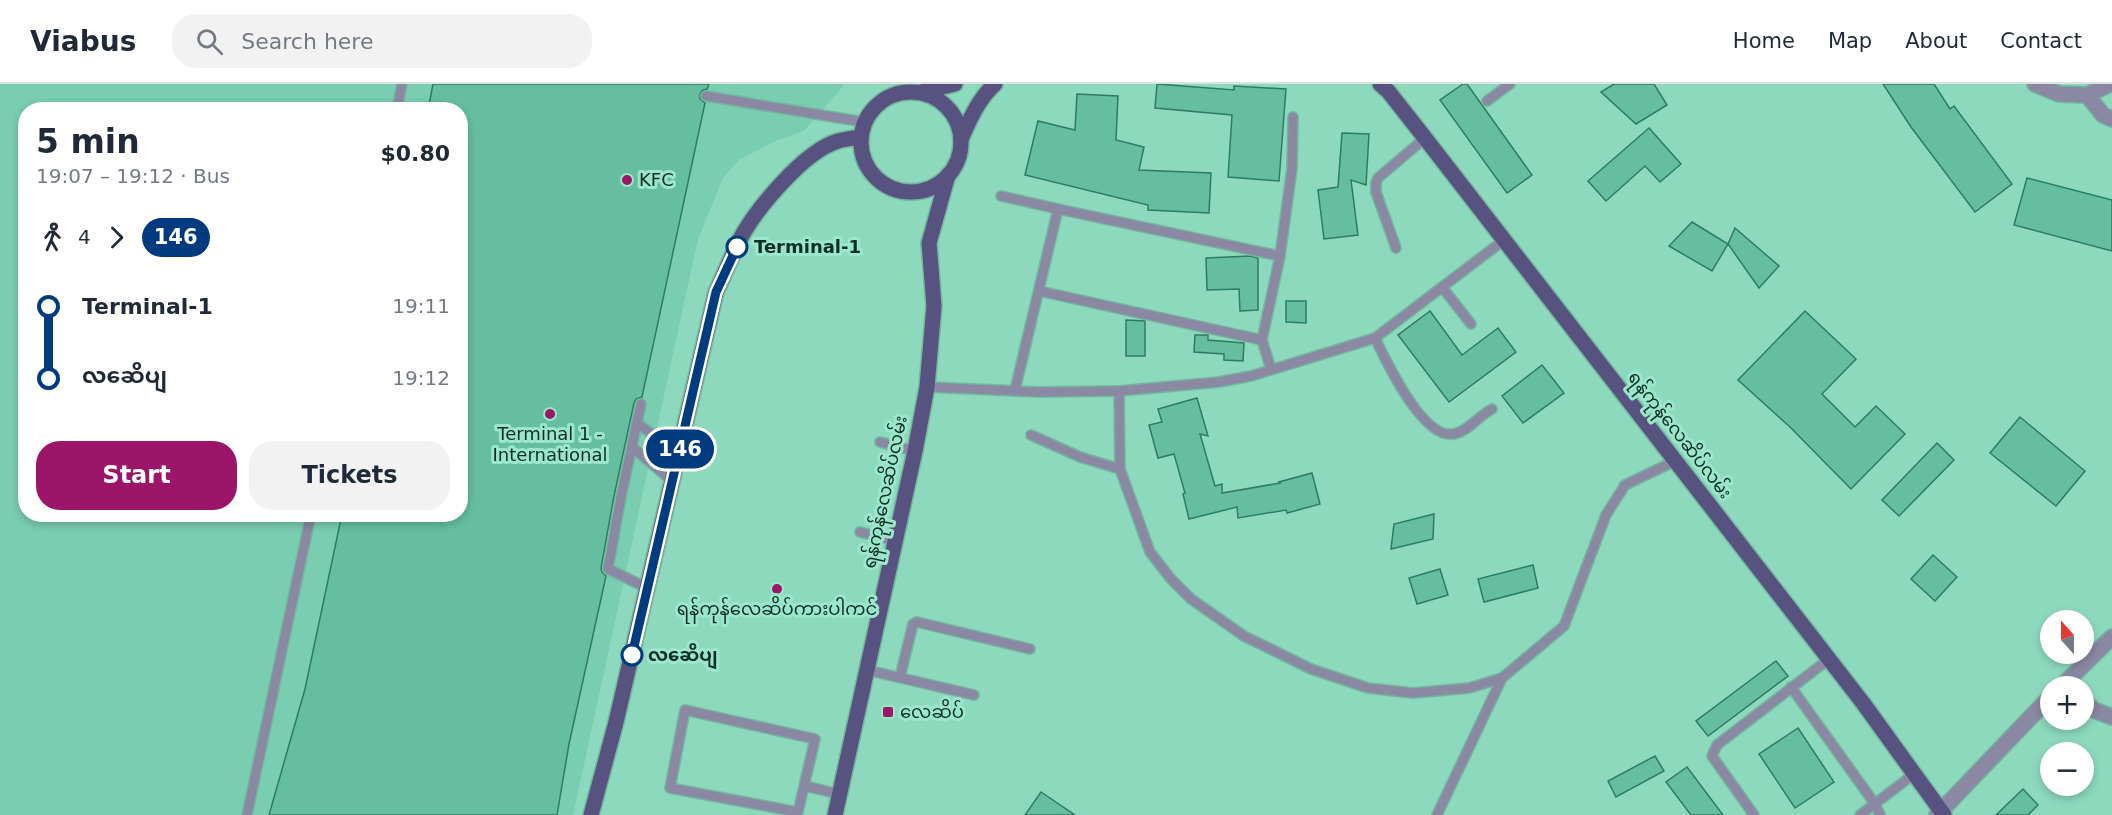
<!DOCTYPE html>
<html lang="en">
<head>
<meta charset="utf-8">
<style>
  :root { --surface:#fff; --page:#f2f2f3; --text:#1f2937; --muted:#747a83; --line:#e0e1e3; --accent:#9b1568 }
  body { margin:0; font-family:"DejaVu Sans","Noto Sans Myanmar",sans-serif; background:var(--page); color:var(--text); height:100vh; display:flex; flex-direction:column; font-size:22px; white-space:nowrap }
  * { box-sizing:border-box; margin:0 }
  p { font-size:20px; color:var(--muted) }
  .icon { flex:none; width:33px; height:33px; fill:none; stroke:currentColor; stroke-width:2; stroke-linecap:round; stroke-linejoin:round }
  .map { position:relative; flex:1; overflow:hidden }
  .details { position:absolute; left:18px; top:18px; width:450px; height:420px; display:flex; flex-direction:column; background:var(--surface); border-radius:24px; box-shadow:0 3px 9px #0003 }
  .details>* { flex:none }
  .badge { padding:0 12px; border-radius:20px; font-size:21px; line-height:39px }
  .needle { width:39px; rotate:339deg }
  .buttons { position:absolute; left:2040px; top:526px; display:grid; gap:12px }
  .buttons a { display:grid; place-items:center; width:54px; height:54px; border-radius:50%; background:var(--surface); box-shadow:0 3px 9px #0003; font-size:30px }
  .map>.badge { position:absolute; translate:-50% -50%; box-shadow:0 0 0 3px #fff }
  .legs { display:flex; align-items:center; gap:9px; height:66px; padding:0 18px; font-size:20px }
  .legs p { margin-inline-start:auto }
  .summary { display:flex; align-items:center; justify-content:space-between; height:102px; padding:0 18px }
  h1 { font-size:33px; font-weight:800; line-height:45px }
  .button { display:flex; gap:12px; margin-top:auto; padding:12px 18px }
  .button a { flex:1; height:69px; border-radius:24px; background:var(--accent); color:#fff; font-size:24px; font-weight:800; line-height:69px; text-align:center }
  .button a+a { background:var(--page); color:var(--text) }
  ul { padding:0 18px; list-style:none }
  li { display:flex; align-items:center; gap:21px; height:72px; font-size:22px }
  li i { display:grid; place-items:center; width:9px; height:100%; margin:0 8px; background:currentColor }
  li i::after { content:''; width:15px; height:15px; margin:-8px; border:4px solid; border-radius:50%; background:var(--surface) }
  li p { margin-inline-start:auto }
  li:first-child i { background:linear-gradient(#0000 50%,currentColor 0) }
  li:last-child i { background:linear-gradient(currentColor 50%,#0000 0) }
  header { display:flex; align-items:center; gap:36px; box-sizing:border-box; height:84px; padding:0 30px; background:var(--surface); border-bottom:2px solid var(--line) }
  header strong { font-size:28px }
  nav { display:flex; gap:33px; margin-inline-start:auto; font-size:21px }
  .search { width:420px; height:54px; background:var(--page); display:flex; align-items:center; gap:15px; box-sizing:border-box; padding:0 21px; border-radius:24px; color:var(--muted); font-size:22px }
  .map>svg:first-child { display:block }
  .built { fill:#79cdb0; fill-rule:evenodd }
  .building { fill:#64be9f; stroke:#2e7c64; stroke-width:1.5 }
  .lines { fill:none; stroke-linecap:round; stroke-linejoin:round }
  .lane-casing { stroke:#74b79f; stroke-width:12 }
  .street-casing { stroke:#74b79f; stroke-width:18 }
  .primary-casing { stroke:#74b79f; stroke-width:18 }
  .lane { stroke:#8a88a2; stroke-width:9 }
  .street { stroke:#8a88a2; stroke-width:15 }
  .primary { stroke:#585280; stroke-width:15 }
  .line-1-casing { stroke:#fff; stroke-width:14 }
  .line-1 { stroke:#003b80; stroke-width:9 }
  .poi-dot { fill:#9b1568; stroke:#9ae7cb; stroke-width:2 }
  .stop-1-dot { fill:#fff; stroke:#003b80; stroke-width:3 }
  .labels { text-anchor:middle; stroke-width:6; stroke-linejoin:round; paint-order:stroke }
  .poi-label { font-size:18px; fill:#0e2f25; stroke:#9ae7cb; text-anchor:start }
  .stop-label { font-size:18px; font-weight:bold; fill:#0e2f25; stroke:#9ae7cb; text-anchor:start }
  .street-label { font-size:18px; fill:#0e2f25; stroke:#9ae7cb }
</style>
</head>
<body>
<header>
<strong>Viabus</strong>
<div class="search"><svg class="icon" aria-label="search" viewBox="0 0 24 24"><circle cx="10" cy="10" r="6"/><path d="M15 15l6 6"/></svg>Search here</div>
<nav><a>Home</a><a>Map</a><a>About</a><a>Contact</a></nav>
</header>
<div class="map">
<svg width="2112" height="731" viewBox="0 0 2112 731">
  <rect width="100%" height="100%" fill="#8dd9be"/>
  <path class="built" d="M 0,0 L 845,0 L 804,47 L 778,56 L 739,76 L 723,94 L 698,155 L 573,731 L 0,731 ZM 26,26 L 460,26 L 460,430 L 26,430 Z"/>
  <g class="building">
    <polygon points="433,0 709,0 707,5 703,6 700,10 700,15 705,19 642,313 636,315 634,319 614,412 601,484 602,488 606,492 569,660 557,731 269,731 305,605 342,430 460,430 460,26 428,26"/>
    <polygon points="1157,0 1234,6 1234,2 1286,5 1279,97 1228,93 1232,31 1155,24"/>
    <polygon points="1463,0 1467,0 1532,91 1507,109 1440,16"/>
    <polygon points="1614,0 1654,0 1667,21 1636,40 1601,8"/>
    <polygon points="1883,0 1934,0 1950,25 1954,22 2012,100 1975,128 1911,43"/>
    <polygon points="1077,10 1118,12 1116,56 1144,63 1139,86 1211,89 1209,129 1148,126 1148,121 1025,91 1038,37 1075,46"/>
    <polygon points="1649,44 1681,80 1660,98 1645,82 1606,117 1588,97"/>
    <polygon points="1342,49 1369,50 1366,101 1351,96 1358,151 1324,155 1318,106 1338,103"/>
    <polygon points="2027,94 2112,116 2112,167 2014,141"/>
    <polygon points="1692,138 1728,160 1712,187 1669,162"/>
    <polygon points="1735,144 1779,182 1759,204 1728,160"/>
    <polygon points="1250,172 1258,174 1258,226 1240,227 1239,205 1207,206 1206,174"/>
    <polygon points="1286,217 1306,217 1306,239 1286,238"/>
    <polygon points="1430,227 1462,271 1498,244 1516,268 1449,318 1398,251"/>
    <polygon points="1805,227 1856,275 1822,310 1855,343 1876,322 1905,350 1851,405 1790,343 1738,296"/>
    <polygon points="1126,236 1145,237 1145,272 1126,272"/>
    <polygon points="1195,251 1208,251 1208,256 1244,259 1243,277 1224,276 1224,270 1194,268"/>
    <polygon points="1542,281 1564,309 1523,339 1502,312"/>
    <polygon points="1197,314 1208,352 1200,350 1215,402 1222,400 1222,409 1280,399 1279,398 1312,389 1320,420 1287,429 1286,426 1238,434 1237,423 1189,435 1183,410 1185,409 1174,370 1158,374 1149,341 1162,338 1158,325"/>
    <polygon points="2020,333 2085,387 2056,422 1990,369"/>
    <polygon points="1937,359 1954,376 1899,432 1882,416"/>
    <polygon points="1434,430 1433,455 1391,465 1394,440"/>
    <polygon points="1933,471 1957,493 1935,517 1911,495"/>
    <polygon points="1533,481 1538,504 1484,518 1478,495"/>
    <polygon points="1440,485 1448,511 1417,520 1409,494"/>
    <polygon points="1776,577 1788,592 1708,652 1696,637"/>
    <polygon points="1798,644 1834,698 1795,724 1759,670"/>
    <polygon points="1655,672 1664,687 1616,713 1608,697"/>
    <polygon points="1687,683 1723,731 1691,731 1666,698"/>
    <polygon points="2023,705 2038,721 2028,731 1996,731"/>
    <polygon points="1041,708 1075,731 1025,731"/>
  </g>
  <g class="lines">
    <g class="lane-casing">
      <g id="lane">
        <polyline points="706,12 864,38"/>
        <polyline points="1487,17 1510,0"/>
        <polyline points="397,26 402,0"/>
        <polyline points="1001,112 1058,125"/>
        <polyline points="1396,164 1376,108 1376,99 1378,94 1425,54"/>
        <polyline points="1442,203 1471,240"/>
        <polyline points="1039,207 1262,256"/>
        <path d="M 1375,254 C 1386,277 1423,356 1454,350 C 1469,347 1478,332 1492,325"/>
        <polyline points="1271,285 1262,256 1280,172 1292,84 1293,33"/>
        <polyline points="927,303 1038,308 1119,307 1120,385 1150,468 1171,495 1191,515 1244,552 1311,585 1368,604 1413,609 1469,604 1502,594 1564,542 1606,431 1625,401 1675,377"/>
        <polyline points="1015,306 1058,125 1280,172"/>
        <polyline points="1119,307 1219,298 1251,292 1375,254 1504,156"/>
        <polyline points="637,339 679,370"/>
        <polyline points="1031,351 1080,373 1120,385"/>
        <polyline points="880,358 915,367"/>
        <polyline points="632,363 672,397"/>
        <polyline points="860,448 895,457"/>
        <polyline points="608,485 621,413 641,320"/>
        <polyline points="608,485 647,504"/>
        <polyline points="867,586 974,611"/>
        <polyline points="900,593 913,540 917,538 1030,565"/>
        <polyline points="1791,603 1875,720 1880,731"/>
        <polygon points="685,626 815,655 798,728 670,704"/>
        <polyline points="805,702 839,710"/>
        <polyline points="247,731 311,430"/>
        <polyline points="1437,731 1502,594"/>
        <polyline points="1754,731 1712,672 1717,661 1829,575"/>
        <polyline points="1860,731 1914,690"/>
      </g>
    </g>
    <g class="street-casing">
      <g id="street">
        <polyline points="2035,0 2059,10 2087,11 2110,0"/>
        <polyline points="2087,11 2103,31 2112,35"/>
        <polyline points="2061,603 2112,553"/>
        <polyline points="2084,617 2094,626 2112,633"/>
        <polyline points="1937,731 2050,613"/>
      </g>
    </g>
    <g class="primary-casing">
      <g id="primary">
        <polyline points="1380,0 1388,7 1425,54 1863,619 1944,731"/>
        <polyline points="921,8 955,0"/>
        <circle cx="911" cy="58" r="50"/>
        <path d="M 961,55 C 970,35 979,14 995,0"/>
        <path d="M 591,731 L 616,638 L 716,208 C 724,191 731,174 739,157 C 755,126 804,67 838,57 C 845,55 853,54 860,53"/>
        <polyline points="835,731 915,367 927,303 934,222 929,159 948,91"/>
      </g>
    </g>
    <use href="#lane" class="lane"/>
    <use href="#street" class="street"/>
    <use href="#primary" class="primary"/>
  </g>
  <g class="lines">
    <g class="line-1-casing">
      <polyline id="line-1" points="632,571 716,208 737,163"/>
    </g>
    <use href="#line-1" class="line-1"/>
  </g>
  <g class="poi-dot">
    <circle cx="627" cy="96" r="6"/>
    <circle cx="550" cy="330" r="6"/>
    <circle cx="777" cy="505" r="6"/>
    <rect x="882" y="622" width="12" height="12" rx="3"/>
  </g>
  <g class="stop-1-dot">
    <circle cx="737" cy="163" r="10"/>
    <circle cx="632" cy="571" r="10"/>
  </g>
  <g class="labels">
    <g class="poi-label">
      <text x="639" y="102">KFC</text>
      <text x="550" y="356" text-anchor="middle">Terminal 1 -<tspan x="550" dy="21">International</tspan></text>
      <text x="777" y="531" text-anchor="middle">ရန်ကုန်လေဆိပ်ကားပါကင်</text>
      <text x="900" y="634">လေဆိပ်</text>
    </g>
    <g class="stop-label">
      <text x="754" y="169">Terminal-1</text>
      <text x="648" y="577">လဆေိပျ</text>
    </g>
    <g class="street-label">
      <text transform="translate(1680 351) rotate(52)" y="6">ရန်ကုန်လေဆိပ်လမ်း</text>
      <text transform="translate(885 408) rotate(-78)" y="6">ရန်ကုန်လေဆိပ်လမ်း</text>
    </g>
  </g>
</svg>
<div class="buttons">
<a><svg class="needle" viewBox="-14 -14 28 28"><path d="M0-13l5 13h-10z" fill="#e53935"/><path d="M0 13l5-13h-10z" fill="#747a83"/></svg></a>
<a>+</a>
<a>−</a>
</div>
<b class="badge" style="left:680px;top:365px;background:#003b80;color:#fff">146</b>
<section class="details">
<div class="summary"><div><h1>5 min</h1><p>19:07 – 19:12 · Bus</p></div><b>$0.80</b></div>
<div class="legs"><svg class="icon" aria-label="walk" viewBox="0 0 24 24"><circle cx="13" cy="4" r="2"/><path d="M13 8l-2 6 4 7M11 14l-3 7M7 12l3-4h3l4 4"/></svg>4<svg class="icon" aria-label="forward" viewBox="0 0 24 24"><path d="M9 5l7 7-7 7"/></svg><b class="badge" style="background:#003b80;color:#fff">146</b></div>
<ul>
<li><i style="color:#003b80"></i><b>Terminal-1</b><p>19:11</p></li>
<li><i style="color:#003b80"></i><b>လဆေိပျ</b><p>19:12</p></li>
</ul>
<div class="button"><a>Start</a><a>Tickets</a></div>
</section>
</div>
</body>
</html>
